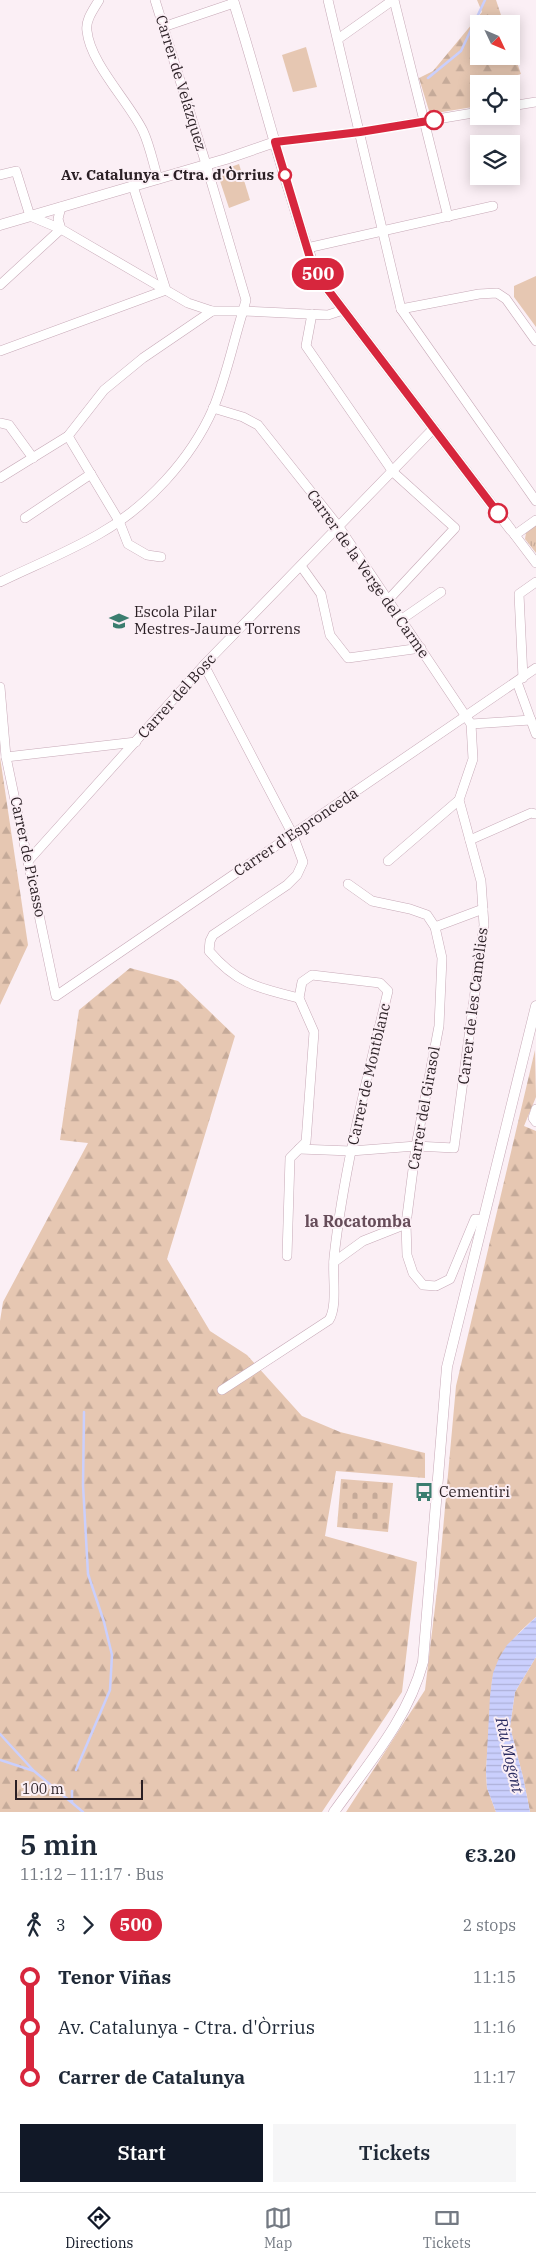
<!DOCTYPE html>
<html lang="en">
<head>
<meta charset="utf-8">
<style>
  :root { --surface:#fff; --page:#f6f6f7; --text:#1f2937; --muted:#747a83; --line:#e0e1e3; --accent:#111827 }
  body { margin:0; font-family:"IBM Plex Serif",serif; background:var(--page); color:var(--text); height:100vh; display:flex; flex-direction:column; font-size:19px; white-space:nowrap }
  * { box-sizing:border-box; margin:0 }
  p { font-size:16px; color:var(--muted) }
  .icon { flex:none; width:28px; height:28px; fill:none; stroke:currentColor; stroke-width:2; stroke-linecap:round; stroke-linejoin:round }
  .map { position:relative; height:1812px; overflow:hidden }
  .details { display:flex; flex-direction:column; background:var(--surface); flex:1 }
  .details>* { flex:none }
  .badge { padding:0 10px; border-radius:16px; font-size:18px; line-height:32px }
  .needle { width:32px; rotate:134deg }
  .tools { position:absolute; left:470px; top:15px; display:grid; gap:10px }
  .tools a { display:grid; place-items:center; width:50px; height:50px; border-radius:0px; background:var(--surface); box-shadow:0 2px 12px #0003; font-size:25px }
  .scale { position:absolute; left:15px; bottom:12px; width:128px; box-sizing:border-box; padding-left:5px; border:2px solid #2a1f24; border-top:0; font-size:14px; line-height:18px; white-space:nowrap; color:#2a1f24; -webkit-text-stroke:4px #fbeff5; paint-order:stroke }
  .map>.badge { position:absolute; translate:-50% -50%; box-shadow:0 0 0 2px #fff }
  .legs { display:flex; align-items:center; gap:8px; height:55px; padding:0 20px; font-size:16px }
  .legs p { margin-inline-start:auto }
  .head { display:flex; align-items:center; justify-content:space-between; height:85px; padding:0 20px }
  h1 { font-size:28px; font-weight:600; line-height:38px }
  .action { display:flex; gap:10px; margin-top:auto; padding:10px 20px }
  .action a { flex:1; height:58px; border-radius:0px; background:var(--accent); color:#fff; font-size:20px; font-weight:600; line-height:58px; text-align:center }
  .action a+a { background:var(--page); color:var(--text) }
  ul { padding:0 20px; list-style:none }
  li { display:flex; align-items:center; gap:18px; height:50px; font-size:19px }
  li i { display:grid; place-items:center; width:8px; height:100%; margin:0 6px; background:currentColor }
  li i::after { content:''; width:12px; height:12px; margin:-6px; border:4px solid; border-radius:50%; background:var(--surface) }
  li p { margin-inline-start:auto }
  li:first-child i { background:linear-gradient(#0000 50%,currentColor 0) }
  li:last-child i { background:linear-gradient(currentColor 50%,#0000 0) }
  .dock { display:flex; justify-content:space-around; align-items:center; height:70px; border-top:1px solid var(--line); background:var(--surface); font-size:14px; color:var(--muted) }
  .dock a { display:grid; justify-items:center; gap:2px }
  .dock .on { color:var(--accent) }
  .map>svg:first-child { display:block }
  .grass { fill:url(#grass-tufts) }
  .forest { fill:url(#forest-firs) }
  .cemetery { fill:url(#cemetery-stones) }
  .garden { fill:#e6c7b2 }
  .water { fill:url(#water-rules) }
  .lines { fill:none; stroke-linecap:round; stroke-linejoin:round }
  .stream { stroke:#cacffd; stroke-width:2.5 }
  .minor-casing { stroke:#c7a9b7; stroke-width:10 }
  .tertiary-casing { stroke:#c7a9b7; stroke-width:11 }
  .minor { stroke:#fff; stroke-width:9 }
  .tertiary { stroke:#fff; stroke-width:10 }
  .line-1-casing { stroke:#fff; stroke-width:11 }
  .line-1 { stroke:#d7263d; stroke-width:8 }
  .stop-1-dot { fill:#fff; stroke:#d7263d; stroke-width:2.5 }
  .labels { text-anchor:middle; stroke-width:4; stroke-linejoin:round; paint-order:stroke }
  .street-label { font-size:15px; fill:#2a1f24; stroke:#fbeff5 }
  .stop-label { font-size:15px; font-weight:bold; fill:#2a1f24; stroke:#fbeff5; text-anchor:end }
  .poi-label { font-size:15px; fill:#2a1f24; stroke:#fbeff5; text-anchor:start }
  .neighbourhood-label { font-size:16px; font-weight:bold; fill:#664c59; stroke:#fbeff5 }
  .water-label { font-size:16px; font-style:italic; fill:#2a2b60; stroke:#fbeff5 }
</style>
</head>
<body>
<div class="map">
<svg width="536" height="1812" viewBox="0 0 536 1812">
  <defs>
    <pattern id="grass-tufts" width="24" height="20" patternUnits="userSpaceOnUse" patternTransform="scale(1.25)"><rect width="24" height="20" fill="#e6c7b2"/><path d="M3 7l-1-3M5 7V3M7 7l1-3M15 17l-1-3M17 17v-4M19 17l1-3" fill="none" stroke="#c5aa99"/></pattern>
    <pattern id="forest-firs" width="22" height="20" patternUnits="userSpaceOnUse" patternTransform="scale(1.25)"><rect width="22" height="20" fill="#e6c7b2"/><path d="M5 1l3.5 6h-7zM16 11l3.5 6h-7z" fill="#c5aa99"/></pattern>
    <pattern id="cemetery-stones" width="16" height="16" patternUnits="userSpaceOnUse" patternTransform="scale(1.25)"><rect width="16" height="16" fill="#e6c7b2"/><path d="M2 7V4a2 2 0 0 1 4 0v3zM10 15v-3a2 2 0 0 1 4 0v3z" fill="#c5aa99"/></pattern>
    <pattern id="water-rules" width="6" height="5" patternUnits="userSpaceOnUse" patternTransform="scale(1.25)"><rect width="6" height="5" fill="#cacffd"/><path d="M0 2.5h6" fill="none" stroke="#aeb1d9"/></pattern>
  </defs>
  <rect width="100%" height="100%" fill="#fbeff5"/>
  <polygon class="grass" points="536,525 536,553 525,539 526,533"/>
  <g class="forest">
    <polygon points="477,0 496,0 504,24 479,24 479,56 511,56 511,45 521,74 489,84 479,84 479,106 430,114 419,78 433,71 482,12"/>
    <polygon points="0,757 28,945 0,1005"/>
    <polygon points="130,968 178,981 235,1036 167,1259 210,1331 247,1355 302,1416 340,1432 425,1453 425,1478 336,1471 325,1536 417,1562 402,1692 322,1812 0,1812 0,1321 3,1302 88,1143 60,1140 79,1010"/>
    <path d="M 535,1050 L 536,1097 L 524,1126 L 536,1131 L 536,1617 C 515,1635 499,1653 492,1680 L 486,1772 L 487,1788 L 496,1812 L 346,1812 L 425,1690 L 439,1574 L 456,1386 Z"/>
    <polygon points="536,1657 536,1812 530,1812 523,1777 510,1727 515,1692"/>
  </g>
  <polygon class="cemetery" points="341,1479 393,1483 388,1532 337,1527"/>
  <g class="garden">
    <polygon points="306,47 317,87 293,92 282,55"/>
    <polygon points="239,164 250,200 229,208 217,172"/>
    <polygon points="536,276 536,327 514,297 514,286"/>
  </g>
  <polygon class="water" points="536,1617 536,1657 515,1692 510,1727 523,1777 530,1812 496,1812 487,1788 486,1772 490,1696 493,1673 499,1658 507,1645"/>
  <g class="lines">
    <g class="stream">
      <polyline points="428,78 461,51 485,0"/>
      <polyline points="0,1734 33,1770"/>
      <polyline points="0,1760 34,1771 83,1812"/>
      <polyline points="76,1770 110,1690 112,1655 104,1622 88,1574 83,1485 84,1412"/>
      <polyline points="72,1802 72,1791"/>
    </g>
    <g class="minor-casing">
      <g id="minor">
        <path d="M 99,0 C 94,9 85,20 87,31 C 90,63 129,102 143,131 C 150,146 153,163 158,179"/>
        <polyline points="328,0 401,309 536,501"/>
        <polyline points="394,0 448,217"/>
        <polyline points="163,27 234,3"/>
        <polyline points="338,39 393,0"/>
        <polyline points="511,106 536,102"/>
        <polyline points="275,142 360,132 479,112"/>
        <polyline points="0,175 16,171 30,216 61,229 0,285"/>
        <polyline points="61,207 58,219 61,229 188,303 212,311 243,311 328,315 343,310"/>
        <polyline points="307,248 493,206"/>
        <polyline points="401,309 479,294 497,293 506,299 536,341"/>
        <polyline points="312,314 306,346 393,472 455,528 389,599"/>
        <polyline points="0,351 166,290 133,186"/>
        <polyline points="213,408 243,417 258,425 339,527 471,724 473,759 459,800 481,881 484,925 454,1148 416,1146 351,1151 299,1149"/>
        <polyline points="0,423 9,425 33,458"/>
        <polyline points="68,436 119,521 128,544 147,555 161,557"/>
        <polyline points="0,478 68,436 104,390 143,358 212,311"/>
        <polyline points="25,518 91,474"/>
        <polyline points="511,530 536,563"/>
        <polyline points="515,535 536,520"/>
        <polyline points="301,566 321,594 330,635 348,658 421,648"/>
        <path d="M 0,582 C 33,566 68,552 99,534 C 147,507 191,459 213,409 C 226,378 233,343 243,311 L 246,300 L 206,164 L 155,0"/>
        <polyline points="402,619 441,592"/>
        <path d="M 204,665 L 293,835 L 303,862 L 297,875 L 287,885 L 213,935 L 210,941 L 209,951 C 237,984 258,988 299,998"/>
        <polyline points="523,678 519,594 536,582"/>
        <polyline points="517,682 536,734"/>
        <polyline points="0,687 6,757 56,996 536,668"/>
        <polyline points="471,724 531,720"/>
        <polyline points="6,757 136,742"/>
        <polyline points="470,840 531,813 536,814"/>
        <polyline points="29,860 204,665 434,428"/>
        <polyline points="388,861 459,800"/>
        <polyline points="348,884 372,901 410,909 427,915 435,927 442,958 439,1026 416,1146 406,1224 407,1255 413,1273 423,1285 436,1286 450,1279 475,1219 482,1220"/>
        <polyline points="435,927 483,909"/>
        <polyline points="536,1109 533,1118 536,1122"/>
        <polyline points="334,1262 363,1241 406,1224"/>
        <path d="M 222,1390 L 329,1320 C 338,1306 332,1275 334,1257 C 344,1167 367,1079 388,991 L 380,983 L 312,975 L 302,982 L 299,998 L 314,1032 L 306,1142 L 290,1158 L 287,1256"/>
      </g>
    </g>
    <g class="tertiary-casing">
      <g id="tertiary">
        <path d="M 233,0 C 253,62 269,125 288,187 C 298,218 306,249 319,278 L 511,530"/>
        <polyline points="0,225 226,159 275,142"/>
        <path d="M 334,1812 C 368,1764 408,1719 423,1662 L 447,1367 L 536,1006"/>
      </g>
    </g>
    <use href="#minor" class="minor"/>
    <use href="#tertiary" class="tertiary"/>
  </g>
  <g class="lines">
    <g class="line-1-casing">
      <polyline id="line-1" points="434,120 360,132 275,142 310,258 319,278 498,513"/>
    </g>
    <use href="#line-1" class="line-1"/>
  </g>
  <defs>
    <g id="school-bare" transform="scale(1.5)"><path d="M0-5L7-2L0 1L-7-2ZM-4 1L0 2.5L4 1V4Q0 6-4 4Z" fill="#3b7d6f" stroke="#fbeff5" stroke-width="2.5" paint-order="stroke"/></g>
    <g id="bus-bare" transform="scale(1.5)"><path d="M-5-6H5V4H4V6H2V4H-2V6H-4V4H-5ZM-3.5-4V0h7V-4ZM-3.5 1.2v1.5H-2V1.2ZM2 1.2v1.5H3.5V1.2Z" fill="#3b7d6f" stroke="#fbeff5" stroke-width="2.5" paint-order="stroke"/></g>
  </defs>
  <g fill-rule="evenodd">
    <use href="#school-bare" x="119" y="621"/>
    <use href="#bus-bare" x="424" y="1492"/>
  </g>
  <g class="stop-1-dot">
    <circle cx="434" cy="120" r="9"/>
    <circle cx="285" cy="175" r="6"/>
    <circle cx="498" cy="513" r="9"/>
  </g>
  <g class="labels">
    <g class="street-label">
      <text transform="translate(181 83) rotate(73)" y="5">Carrer de Velázquez</text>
      <text transform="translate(368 574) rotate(55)" y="5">Carrer de la Verge del Carme</text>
      <text transform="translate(177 696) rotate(-48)" y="5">Carrer del Bosc</text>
      <text transform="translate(296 832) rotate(-34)" y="5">Carrer d'Espronceda</text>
      <text transform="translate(28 857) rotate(78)" y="5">Carrer de Picasso</text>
      <text transform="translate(473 1006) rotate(-83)" y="5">Carrer de les Camèlies</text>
      <text transform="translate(369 1074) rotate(-77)" y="5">Carrer de Montblanc</text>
      <text transform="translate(424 1108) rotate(-80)" y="5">Carrer del Girasol</text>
    </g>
    <g class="stop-label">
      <text x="274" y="180">Av. Catalunya - Ctra. d'Òrrius</text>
    </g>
    <g class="poi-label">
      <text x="134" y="617">Escola Pilar<tspan x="134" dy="17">Mestres-Jaume Torrens</tspan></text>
      <text x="439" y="1497">Cementiri</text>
    </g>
    <g class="neighbourhood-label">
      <text x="358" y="1227">la Rocatomba</text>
    </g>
    <g class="water-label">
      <text transform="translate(510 1755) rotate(77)" y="6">Riu Mogent</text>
    </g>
  </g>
</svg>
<div class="tools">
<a><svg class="needle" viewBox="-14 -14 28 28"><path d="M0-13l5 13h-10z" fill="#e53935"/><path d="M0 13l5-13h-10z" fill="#747a83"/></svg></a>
<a><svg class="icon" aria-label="locate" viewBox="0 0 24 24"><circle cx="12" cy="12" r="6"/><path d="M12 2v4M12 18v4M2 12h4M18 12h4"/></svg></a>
<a><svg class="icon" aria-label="layers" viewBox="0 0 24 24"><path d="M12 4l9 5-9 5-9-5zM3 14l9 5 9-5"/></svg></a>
</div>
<div class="scale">100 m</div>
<b class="badge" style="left:318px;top:274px;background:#d7263d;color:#fff">500</b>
</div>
<section class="details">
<div class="head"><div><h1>5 min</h1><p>11:12 – 11:17 · Bus</p></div><b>€3.20</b></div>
<div class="legs"><svg class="icon" aria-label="walk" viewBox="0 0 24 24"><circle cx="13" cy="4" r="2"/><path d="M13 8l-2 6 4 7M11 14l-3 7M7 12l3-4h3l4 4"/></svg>3<svg class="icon" aria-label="forward" viewBox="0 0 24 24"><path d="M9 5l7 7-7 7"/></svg><b class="badge" style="background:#d7263d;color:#fff">500</b><p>2 stops</p></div>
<ul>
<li><i style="color:#d7263d"></i><b>Tenor Viñas</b><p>11:15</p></li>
<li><i style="color:#d7263d"></i><span>Av. Catalunya - Ctra. d'Òrrius</span><p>11:16</p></li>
<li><i style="color:#d7263d"></i><b>Carrer de Catalunya</b><p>11:17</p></li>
</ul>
<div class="action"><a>Start</a><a>Tickets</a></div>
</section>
<nav class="dock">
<a class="on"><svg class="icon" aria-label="directions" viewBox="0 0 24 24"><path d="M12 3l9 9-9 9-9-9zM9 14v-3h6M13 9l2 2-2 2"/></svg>Directions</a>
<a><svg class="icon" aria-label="map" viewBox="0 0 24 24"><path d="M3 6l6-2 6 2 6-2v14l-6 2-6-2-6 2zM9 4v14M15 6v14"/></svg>Map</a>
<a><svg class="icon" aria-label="tickets" viewBox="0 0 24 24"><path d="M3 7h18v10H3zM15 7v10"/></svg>Tickets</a>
</nav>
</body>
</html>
